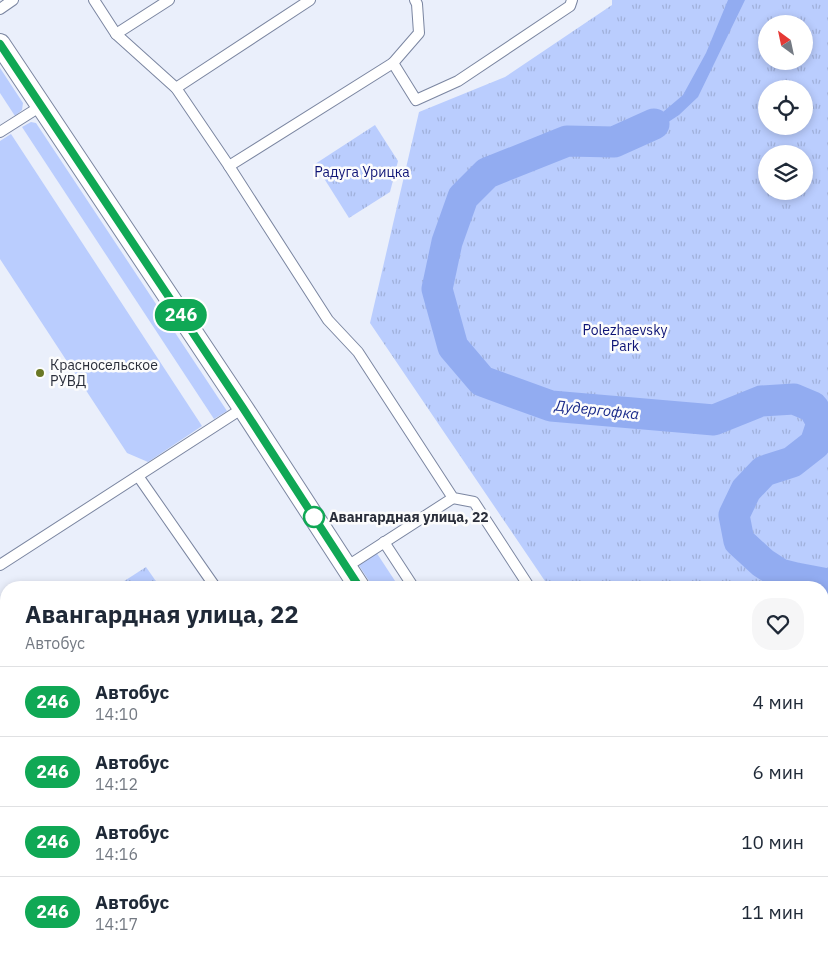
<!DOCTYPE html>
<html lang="ru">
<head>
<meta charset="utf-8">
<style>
  :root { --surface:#fff; --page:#f6f6f7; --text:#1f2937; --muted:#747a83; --line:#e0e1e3 }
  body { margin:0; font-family:"IBM Plex Sans",sans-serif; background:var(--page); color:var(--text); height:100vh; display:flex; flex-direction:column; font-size:19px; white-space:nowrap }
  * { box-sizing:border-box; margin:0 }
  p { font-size:16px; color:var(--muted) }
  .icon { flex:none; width:28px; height:28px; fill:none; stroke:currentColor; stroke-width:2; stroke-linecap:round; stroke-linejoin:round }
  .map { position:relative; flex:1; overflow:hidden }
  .panel { position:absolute; left:0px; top:581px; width:829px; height:376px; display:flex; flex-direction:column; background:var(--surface); border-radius:20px 20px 0 0; box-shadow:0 2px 8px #0003 }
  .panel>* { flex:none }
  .badge { padding:0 10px; border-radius:16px; font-size:18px; line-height:32px }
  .needle { width:32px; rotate:327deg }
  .tools { position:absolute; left:758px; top:15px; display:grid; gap:10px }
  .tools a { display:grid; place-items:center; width:55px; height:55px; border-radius:50%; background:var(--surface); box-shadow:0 2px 8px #0003; font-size:25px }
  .map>.badge { position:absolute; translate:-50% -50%; box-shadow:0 0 0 2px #fff }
  .round { display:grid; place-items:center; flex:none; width:52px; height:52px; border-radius:20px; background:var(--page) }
  .summary { display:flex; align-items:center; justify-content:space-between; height:85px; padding:0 25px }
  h1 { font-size:24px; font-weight:700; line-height:38px }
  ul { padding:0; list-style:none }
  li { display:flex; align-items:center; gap:15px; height:70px; padding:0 25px; border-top:1px solid var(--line) }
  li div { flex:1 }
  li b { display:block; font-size:19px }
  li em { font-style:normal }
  li .badge { min-width:55px; font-weight:700; text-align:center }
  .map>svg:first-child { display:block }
  .green { fill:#bacdfe }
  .park { fill:url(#park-tufts); fill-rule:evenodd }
  .water { fill:#92acf1 }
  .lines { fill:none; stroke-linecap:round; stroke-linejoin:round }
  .river { stroke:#92acf1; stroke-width:31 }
  .lane-casing { stroke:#7b86a1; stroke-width:12 }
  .street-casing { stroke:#7b86a1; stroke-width:22 }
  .lane { stroke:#fff; stroke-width:10 }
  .street { stroke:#fff; stroke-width:20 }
  .line-casing { stroke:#fff; stroke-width:11 }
  .line { stroke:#10a855; stroke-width:8 }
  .poi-dot { fill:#6a7825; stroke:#fcfcfc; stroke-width:2 }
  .stop-dot { fill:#fff; stroke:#10a855; stroke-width:2.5 }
  .labels { text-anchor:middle; stroke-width:5; stroke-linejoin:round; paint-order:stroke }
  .park-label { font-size:14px; fill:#0e1476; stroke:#fcfcfc }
  .poi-label { font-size:14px; fill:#2a2e3a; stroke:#fcfcfc; text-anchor:start }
  .stop-label { font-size:14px; font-weight:bold; fill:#2a2e3a; stroke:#fcfcfc; text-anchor:start }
  .water-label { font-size:15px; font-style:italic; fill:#192a8a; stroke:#fcfcfc }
</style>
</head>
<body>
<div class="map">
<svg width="828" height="957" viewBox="0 0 828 957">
  <defs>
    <pattern id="park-tufts" width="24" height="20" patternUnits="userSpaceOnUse" patternTransform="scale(1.25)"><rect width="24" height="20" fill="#bacdfe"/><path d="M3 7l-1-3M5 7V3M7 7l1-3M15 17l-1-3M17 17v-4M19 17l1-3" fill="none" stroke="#a0b0da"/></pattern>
  </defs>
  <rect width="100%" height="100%" fill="#eaeffb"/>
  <g class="green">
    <polygon points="0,68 23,103 22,110 15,116 0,93"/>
    <polygon points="31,122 36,123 227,411 214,419 22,127"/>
    <polygon points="11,134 202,426 148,462 127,453 0,259 0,141"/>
    <polygon points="376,552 399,587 373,587 358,564"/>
  </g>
  <g class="park">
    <path d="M 612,0 L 828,0 L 828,792 L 822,791 L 822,588 L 549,587 L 370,323 L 419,112 L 505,77 L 612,5 ZM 766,24 L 804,24 L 804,61 L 766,61 ZM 766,89 L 804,89 L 804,126 L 766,126 ZM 766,154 L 804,154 L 804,191 L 766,191 Z"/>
    <polygon points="375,125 398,161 390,192 349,218 315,164"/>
    <polygon points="146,567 160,587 115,587"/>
  </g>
  <polygon class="water" points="728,0 745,0 698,97 679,115 650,134 616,148 612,135 645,121 663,112 683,95 706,53"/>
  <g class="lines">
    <polyline class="river" points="654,124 614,142 567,141 487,173 463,197 447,242 437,289 453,347 482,381 551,406 714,420 761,401 794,399 813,407 822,423 815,444 792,462 764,471 746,490 734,515 739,541 763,563 780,574 796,578 828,584"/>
    <g class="lane-casing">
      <g id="lane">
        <polyline points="94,0 116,34 176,88 229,166 328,320 358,352 453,498 474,502 530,588"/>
        <polyline points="415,0 417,4 419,33 393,63 416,100 458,81 570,6 572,0"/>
        <polyline points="0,9 13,0"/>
        <polyline points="116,34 169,0"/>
        <polyline points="176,88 310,0"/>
        <polyline points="0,132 41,106"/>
        <polyline points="229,166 393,63"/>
        <polyline points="138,476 216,588"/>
        <polyline points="384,542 414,588"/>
        <polyline points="0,565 243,408"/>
        <polyline points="346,567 453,498"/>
        <polyline points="0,726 6,735"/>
        <polyline points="822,811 828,812"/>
        <polyline points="822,920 828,918"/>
        <polyline points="822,937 828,936"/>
        <polyline points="144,951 148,957"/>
      </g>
    </g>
    <g class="street-casing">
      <g id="street">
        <polyline points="0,44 243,408 360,588"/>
        <polyline points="662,951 676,957"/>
      </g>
    </g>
    <use href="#lane" class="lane"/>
    <use href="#street" class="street"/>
  </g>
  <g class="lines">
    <g class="line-casing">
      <polyline id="line" points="0,44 243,408 360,588"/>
    </g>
    <use href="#line" class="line"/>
  </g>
  <circle class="poi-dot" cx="40" cy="373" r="5"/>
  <circle class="stop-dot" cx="314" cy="517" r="10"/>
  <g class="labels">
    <g class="park-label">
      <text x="362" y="177">Радуга Урицка</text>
      <text x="625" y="335">Polezhaevsky<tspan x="625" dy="16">Park</tspan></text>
    </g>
    <g class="poi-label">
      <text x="50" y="370">Красносельское<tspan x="50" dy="16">РУВД</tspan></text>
    </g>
    <g class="stop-label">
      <text x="329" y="522">Авангардная улица, 22</text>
    </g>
    <g class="water-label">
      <text transform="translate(597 410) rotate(6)" y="5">Дудергофка</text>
    </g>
  </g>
</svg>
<div class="tools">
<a><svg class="needle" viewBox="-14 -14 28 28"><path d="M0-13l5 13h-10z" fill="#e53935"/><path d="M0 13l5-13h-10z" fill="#747a83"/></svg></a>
<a><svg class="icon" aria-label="locate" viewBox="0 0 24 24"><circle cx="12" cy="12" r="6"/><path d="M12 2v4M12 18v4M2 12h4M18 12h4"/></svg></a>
<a><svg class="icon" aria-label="layers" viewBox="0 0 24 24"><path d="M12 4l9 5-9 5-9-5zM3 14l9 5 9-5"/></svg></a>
</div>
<b class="badge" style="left:181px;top:315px;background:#10a855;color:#fff">246</b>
<section class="panel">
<div class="summary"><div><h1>Авангардная улица, 22</h1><p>Автобус</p></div><a class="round"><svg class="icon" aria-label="heart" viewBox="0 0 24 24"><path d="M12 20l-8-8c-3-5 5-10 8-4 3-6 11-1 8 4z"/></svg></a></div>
<ul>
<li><span class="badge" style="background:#10a855;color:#fff">246</span><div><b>Автобус</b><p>14:10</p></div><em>4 мин</em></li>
<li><span class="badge" style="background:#10a855;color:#fff">246</span><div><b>Автобус</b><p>14:12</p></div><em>6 мин</em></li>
<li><span class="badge" style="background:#10a855;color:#fff">246</span><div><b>Автобус</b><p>14:16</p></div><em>10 мин</em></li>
<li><span class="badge" style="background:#10a855;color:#fff">246</span><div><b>Автобус</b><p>14:17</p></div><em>11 мин</em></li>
</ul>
</section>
</div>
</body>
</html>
